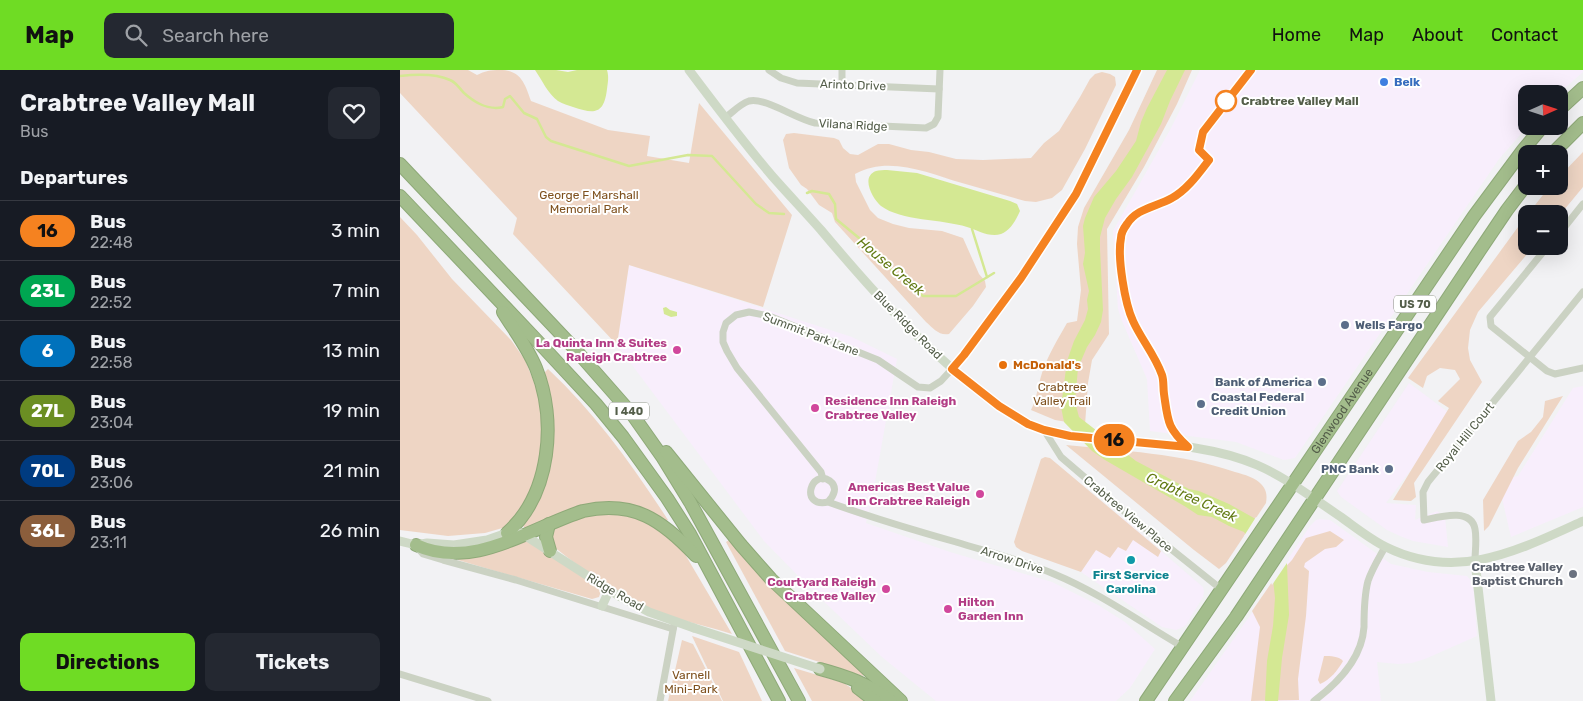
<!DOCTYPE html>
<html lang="en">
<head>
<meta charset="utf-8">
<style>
  :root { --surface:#171b24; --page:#242831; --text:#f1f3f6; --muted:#9ea1a6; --line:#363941; --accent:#6fdc24 }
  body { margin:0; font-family:Rubik,sans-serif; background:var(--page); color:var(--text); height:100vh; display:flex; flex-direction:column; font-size:19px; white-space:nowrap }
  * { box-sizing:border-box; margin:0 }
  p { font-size:16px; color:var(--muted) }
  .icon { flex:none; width:28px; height:28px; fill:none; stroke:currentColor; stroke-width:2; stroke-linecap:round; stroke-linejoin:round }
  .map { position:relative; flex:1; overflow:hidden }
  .sheet { display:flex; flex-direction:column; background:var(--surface); width:400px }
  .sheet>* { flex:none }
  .badge { padding:0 10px; border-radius:16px; font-size:18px; line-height:32px }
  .needle { width:32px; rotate:87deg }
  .fabs { position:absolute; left:1118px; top:15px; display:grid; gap:10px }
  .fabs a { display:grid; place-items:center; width:50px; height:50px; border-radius:10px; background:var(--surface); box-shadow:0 5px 20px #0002; font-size:25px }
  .map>.badge { position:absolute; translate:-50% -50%; box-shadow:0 0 0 2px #fff }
  h2 { padding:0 20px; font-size:19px; line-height:45px }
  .round { display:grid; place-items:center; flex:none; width:52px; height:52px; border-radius:10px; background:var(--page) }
  .head { display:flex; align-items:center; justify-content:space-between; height:85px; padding:0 20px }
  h1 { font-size:24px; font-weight:700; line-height:38px }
  .action { display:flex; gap:10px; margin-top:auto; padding:10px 20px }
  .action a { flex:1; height:58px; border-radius:10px; background:var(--accent); color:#111; font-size:20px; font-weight:700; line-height:58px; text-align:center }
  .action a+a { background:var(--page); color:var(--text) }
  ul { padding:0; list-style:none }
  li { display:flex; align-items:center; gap:15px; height:60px; padding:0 20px; border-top:1px solid var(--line) }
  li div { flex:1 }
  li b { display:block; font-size:19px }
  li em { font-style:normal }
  li .badge { min-width:55px; font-weight:700; text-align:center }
  header { display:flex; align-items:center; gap:30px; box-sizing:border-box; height:70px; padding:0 25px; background:var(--accent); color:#111 }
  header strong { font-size:24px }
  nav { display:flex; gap:28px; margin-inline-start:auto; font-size:18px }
  .search { width:350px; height:45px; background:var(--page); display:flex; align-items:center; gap:12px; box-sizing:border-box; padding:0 18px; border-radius:10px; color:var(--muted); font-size:19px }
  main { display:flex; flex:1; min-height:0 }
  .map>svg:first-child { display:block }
  .commercial { fill:#f8eefc }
  .green { fill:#eed5c4 }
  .water { fill:#d4e893 }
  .pier { fill:#f2f2f4 }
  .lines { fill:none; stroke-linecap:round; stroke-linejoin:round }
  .stream { stroke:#d4e893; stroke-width:2.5 }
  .highway-casing { stroke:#8ea978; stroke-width:14 }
  .street { stroke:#cbd2c3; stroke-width:7 }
  .secondary { stroke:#ced9c6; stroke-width:9 }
  .highway { stroke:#a3bd8c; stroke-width:12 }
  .secondary-bridge { stroke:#ced9c6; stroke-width:9 }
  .line-casing { stroke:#fff; stroke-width:11 }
  .line { stroke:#f58220; stroke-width:8 }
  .shop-dot { fill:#3f7fe0; stroke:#fff; stroke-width:2 }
  .stop-dot { fill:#fff; stroke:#f58220; stroke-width:2.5 }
  .service-dot { fill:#5c6f8a; stroke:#fff; stroke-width:2 }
  .hotel-dot { fill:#d1479c; stroke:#fff; stroke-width:2 }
  .food-dot { fill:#e8710a; stroke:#fff; stroke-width:2 }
  .culture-dot { fill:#0f9aa8; stroke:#fff; stroke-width:2 }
  .worship-dot { fill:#6b7280; stroke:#fff; stroke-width:2 }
  .labels { text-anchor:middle; stroke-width:4; stroke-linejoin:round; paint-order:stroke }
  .shield { fill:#fff; stroke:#878e80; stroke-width:1 }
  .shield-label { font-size:11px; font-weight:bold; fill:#545e4a }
  .shop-label { font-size:12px; font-weight:bold; fill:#366cbe; stroke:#fff; text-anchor:start }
  .street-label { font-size:12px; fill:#545e4a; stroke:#fff }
  .stop-label { font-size:12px; font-weight:bold; fill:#545e4a; stroke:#fff; text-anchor:start }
  .park-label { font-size:12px; fill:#7e501d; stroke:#fff }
  .service-label { font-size:12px; font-weight:bold; fill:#4e5e75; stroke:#fff; text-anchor:start }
  .hotel-label { font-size:12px; font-weight:bold; fill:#b23c85; stroke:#fff; text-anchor:end }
  .food-label { font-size:12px; font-weight:bold; fill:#c56008; stroke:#fff; text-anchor:start }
  .worship-label { font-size:12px; font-weight:bold; fill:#5b616d; stroke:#fff; text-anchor:end }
  .culture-label { font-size:12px; font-weight:bold; fill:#0d838f; stroke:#fff }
  .water-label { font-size:14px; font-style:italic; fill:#627a13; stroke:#fff }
</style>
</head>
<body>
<header>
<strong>Map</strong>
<div class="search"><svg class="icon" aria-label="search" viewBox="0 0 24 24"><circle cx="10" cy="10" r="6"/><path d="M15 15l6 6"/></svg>Search here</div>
<nav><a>Home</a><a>Map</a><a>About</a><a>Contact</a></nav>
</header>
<main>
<section class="sheet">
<div class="head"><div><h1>Crabtree Valley Mall</h1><p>Bus</p></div><a class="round"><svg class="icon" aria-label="heart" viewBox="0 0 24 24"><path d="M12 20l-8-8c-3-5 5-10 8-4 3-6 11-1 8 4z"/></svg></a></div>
<h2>Departures</h2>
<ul>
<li><span class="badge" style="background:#f58220;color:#111">16</span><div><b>Bus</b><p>22:48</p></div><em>3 min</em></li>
<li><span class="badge" style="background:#00a651;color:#fff">23L</span><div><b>Bus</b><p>22:52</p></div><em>7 min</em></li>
<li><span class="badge" style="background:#0072bc;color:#fff">6</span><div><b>Bus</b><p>22:58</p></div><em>13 min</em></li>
<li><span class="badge" style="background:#6b8e23;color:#fff">27L</span><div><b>Bus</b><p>23:04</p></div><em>19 min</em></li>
<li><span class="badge" style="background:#003b80;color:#fff">70L</span><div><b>Bus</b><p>23:06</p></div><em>21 min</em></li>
<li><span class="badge" style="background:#8b5e3c;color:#fff">36L</span><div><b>Bus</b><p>23:11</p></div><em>26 min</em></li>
</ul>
<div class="action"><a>Directions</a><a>Tickets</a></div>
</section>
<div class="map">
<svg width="1183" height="631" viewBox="0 0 1183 631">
  <rect width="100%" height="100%" fill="#f2f2f4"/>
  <g class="commercial">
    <polygon points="800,0 1183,0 1183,2 1158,24 1126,24 1126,56 1128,56 1099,89 895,388 884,390 836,372 750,361 747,309 722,251 718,239 713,161 770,60"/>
    <polygon points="229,195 452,267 497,289 475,412 466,453 550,482 652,512 698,535 725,552 755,579 730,618 716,631 536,631 482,587 413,521 364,471 217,275"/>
    <polygon points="1009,313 1052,345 986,433 1016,435 1015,450 1037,441 1045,447 1048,477 1013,471 1000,466 987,460 941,427 937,421"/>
    <polygon points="1183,316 1183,437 1111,467 1098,411 1118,406 1173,318"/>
    <polygon points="719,445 803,517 804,521 803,527 786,555 781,558 776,560 762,557 681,502"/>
    <polygon points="920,449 930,450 991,494 1028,502 1067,506 1073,513 1077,566 1025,589 1012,593 998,594 977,592 981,631 790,631 854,540 910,456 916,450"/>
  </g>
  <g class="green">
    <path d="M 0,0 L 68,0 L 77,5 C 85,1 90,0 100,0 C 121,0 125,14 131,31 L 208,60 L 250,66 L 247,86 L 289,93 L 299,33 L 392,145 L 363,237 L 229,195 L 217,275 L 113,164 L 117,148 L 0,23 Z"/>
    <path d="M 757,0 L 792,0 L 777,34 L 744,97 L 707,159 L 709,264 L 692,290 L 688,313 L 685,355 L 655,350 L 631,340 C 637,328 638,315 642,303 C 648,285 658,269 667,253 L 677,251 L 681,220 L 677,174 L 678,157 L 684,138 L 729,60 Z"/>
    <path d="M 702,2 L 710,4 L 715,7 L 716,15 L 685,79 L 662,120 L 652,128 L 636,132 L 625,131 C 604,125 583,119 562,113 C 528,103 489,85 455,104 L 456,112 L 470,140 L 478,148 L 493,154 L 509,158 L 542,161 L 563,168 L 579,204 L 585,211 L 586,217 L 573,236 L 549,264 C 539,266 533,258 526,252 L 435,152 L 432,143 L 419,135 L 407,119 L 401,115 L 389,98 L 383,70 L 386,64 L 394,63 L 434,68 L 439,70 L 443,78 L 450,84 L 458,85 L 478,74 L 489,74 L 511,80 L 529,82 L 556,89 L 583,90 L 631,88 L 644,73 L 659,61 L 680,27 L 690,9 L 695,4 Z"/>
    <polygon points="1183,82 1183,117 1159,146 1159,144 1128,144 1150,116 1159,116 1159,107"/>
    <polygon points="1126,146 1126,176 1134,176 1078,242 1070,260 1068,278 1070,290 1082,312 1014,413 1016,427 1011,431 993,430 1049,338 1038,331 1060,309 1055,300 1040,298 1027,306 1023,318 1008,308"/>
    <polygon points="0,147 17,165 52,209 111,270 125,290 136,317 143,345 140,393 126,431 106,457 85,463 48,466 0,460"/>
    <path d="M 148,299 C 195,343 233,396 268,450 L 266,451 L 223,434 L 126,460 L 122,454 L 141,418 L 143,304 Z"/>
    <polygon points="1163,326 1118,398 1089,456 1084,461 1083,430 1118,371 1131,362 1143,347 1145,331"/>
    <path d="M 666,375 C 722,381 781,383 835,402 C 845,405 855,407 862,415 C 867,421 867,426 866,433 L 826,493 L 819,499 L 794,480 Z"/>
    <polygon points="645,387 650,388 761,481 758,487 733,470 726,481 718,477 710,488 696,480 681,502 622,481 616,477 614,472 641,389"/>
    <path d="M 211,442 L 235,445 L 257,455 L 279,474 L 332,564 C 311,557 290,553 269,546 C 227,532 189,504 154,477 L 152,468 L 154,458 L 173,449 Z"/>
    <polygon points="930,461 944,470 936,477 925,479 905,493 904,497 909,501 906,546 898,609 899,630 851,631 860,557 852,541 874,509 892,490 906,468"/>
    <polygon points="124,468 200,517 201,521 199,527 192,529 58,490 59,485"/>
    <polygon points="329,470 465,603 463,606 385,581 326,472"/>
    <polygon points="292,566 339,582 362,631 323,631"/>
    <polygon points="282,570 293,574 322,631 268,631"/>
    <path d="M 924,586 C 931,586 938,586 943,591 C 938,600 930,610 920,614 L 918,610 Z"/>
    <polygon points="394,598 444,613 469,631 412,631"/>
  </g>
  <g class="water">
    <path d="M 135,0 L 156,0 L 168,2 L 177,0 L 207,0 C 209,7 208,12 207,19 C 204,45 194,44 173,37 C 168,35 163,34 158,31 C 148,24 142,10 135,0 Z"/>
    <polygon points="767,0 785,0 770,31 761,54 732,107 716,129 705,148 700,167 700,179 703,240 701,252 695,265 687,277 678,298 675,332 679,347 736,391 789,419 799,421 829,434 861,452 885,483 887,494 889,545 882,588 878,631 865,631 867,591 873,556 875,528 873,509 865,493 844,462 829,456 812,447 798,445 786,437 705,390 692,381 664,352 661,337 667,291 674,271 685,250 688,239 687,230 689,221 683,194 685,183 683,156 685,148 694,127 716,101 736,71 741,52 747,38"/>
    <path d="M 487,100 L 517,103 L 610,131 L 617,134 L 620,141 C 616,150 610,161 601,164 C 590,168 577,160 567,157 C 542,149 501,151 481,136 C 473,129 460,107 476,101 C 479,100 484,100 487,100 Z"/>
    <polygon points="266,237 270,240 277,242 277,246 271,247 264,244 263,238"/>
  </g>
  <polygon class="pier" points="856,447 862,451 874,462 887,482 889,490 872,515 870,510 864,501 856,480 844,466"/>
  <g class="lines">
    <g class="stream">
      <path d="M 0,6 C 16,4 35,3 50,10 C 57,13 59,18 64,23 C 74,32 89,41 103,37 L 105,29 L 110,26 L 124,43 L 137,49 L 146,67 L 151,71 L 229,96 L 288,85 L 312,86 L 356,134 L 369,143 L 384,144"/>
      <polyline points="407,123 412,121 429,124 435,134 436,149 459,168 482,192 523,226 556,226 594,203"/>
      <polyline points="572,159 587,207"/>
    </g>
    <g class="highway-casing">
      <g id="highway">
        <polyline points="1159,40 1183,18"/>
        <polyline points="1152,84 1183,53"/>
        <polyline points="0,94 174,278 232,344 263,388 290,432 399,631"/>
        <polyline points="0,126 144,278 196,334 223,367 267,428 290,464 379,631"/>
        <path d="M 103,242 C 114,260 128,278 136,298 C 157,350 151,424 107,463"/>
        <polyline points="266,382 341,475 371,509 501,631"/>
        <polyline points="149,454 146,467 150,481"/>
        <path d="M 16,475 C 72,501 130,458 183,441 C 234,430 262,450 296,486"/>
        <path d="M 420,599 C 446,606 469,614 491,631"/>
        <polyline points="458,618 475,631"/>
        <path id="s1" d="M 746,631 L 1074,146 L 1123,80 L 1143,56"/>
        <polyline points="775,631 836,547 1076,186 1107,140 1126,115"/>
      </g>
    </g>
    <g class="street">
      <polyline points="369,0 381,8 397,13 539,19"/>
      <polyline points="442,14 442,0"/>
      <path d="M 326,47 C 333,42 340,34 349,31 C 365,27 396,49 415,53 L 526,58 L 534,54 L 538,47 L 540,0"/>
      <polyline points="1159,164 1183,134"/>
      <polyline points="1148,176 1090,247 1091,256 1147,301 1155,304 1183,298"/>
      <polyline points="644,360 661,387 731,447 821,519"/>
      <polyline points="423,409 421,402 337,298 327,281 323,272 323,262 326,253 336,245 349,242 369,246 478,290 518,317 530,318 541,311 552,299"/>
      <path d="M 428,432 C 434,426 438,417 430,411 C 411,398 399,438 428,432 C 470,447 513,460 556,472 C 588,482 622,490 654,504 C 700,523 740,552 783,577"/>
      <polyline points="18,478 23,484 43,490 116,510 273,559"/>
      <path d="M 1075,491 C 1075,481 1077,469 1075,459 C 1071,437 1039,447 1024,450 L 1023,422 L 1028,412 L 1183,222"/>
      <polyline points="0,604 88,631"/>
      <polyline points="260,631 274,555"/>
      <path d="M 914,631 C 938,613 962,589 964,557 C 964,542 964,526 968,511 C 972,499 979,488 985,477"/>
    </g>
    <g class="secondary">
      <path d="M 289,0 C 316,36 344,73 373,107 C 389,125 405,142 421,160 C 468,216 516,270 573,316 C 595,333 617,350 643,359 C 662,366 682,367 702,369 C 753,374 809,374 857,395 C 887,408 914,429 941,447 C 955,457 970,469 986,477 C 1057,512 1117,481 1183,451"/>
      <polyline points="552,299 564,285 621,207 676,124 737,0"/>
      <polyline points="0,471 16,475 27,473 54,475 87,470 107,463 121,463 219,526 249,542 294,558"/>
      <polyline points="1075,491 1091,631"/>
      <polyline points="202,536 209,521"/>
    </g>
    <use href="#highway" class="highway"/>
    <polyline class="secondary-bridge" points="294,558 420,599"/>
  </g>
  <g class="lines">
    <g class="line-casing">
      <path id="line" d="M 737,0 L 676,124 L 621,208 L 564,285 L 552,299 L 599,336 L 628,354 L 644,360 L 670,366 L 788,377 C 767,358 768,351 764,324 C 763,317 764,311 762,305 C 755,285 741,269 733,251 C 725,234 717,187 721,168 C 721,164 724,158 727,154 C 737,138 756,137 772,128 C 787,120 799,103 809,90 L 799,80 L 803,62 L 851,0"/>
    </g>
    <use href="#line" class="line"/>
  </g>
  <circle class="shop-dot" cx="984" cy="12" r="5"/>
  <circle class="stop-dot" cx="826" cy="31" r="10"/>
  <g class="service-dot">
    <circle cx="945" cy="255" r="5"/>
    <circle cx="922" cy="312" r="5"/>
    <circle cx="801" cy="334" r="5"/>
    <circle cx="989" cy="399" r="5"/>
  </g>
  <g class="hotel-dot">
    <circle cx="277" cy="280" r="5"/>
    <circle cx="415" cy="338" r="5"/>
    <circle cx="580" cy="424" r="5"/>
    <circle cx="486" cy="519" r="5"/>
    <circle cx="548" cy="539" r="5"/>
  </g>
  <circle class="food-dot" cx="603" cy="295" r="5"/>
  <circle class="culture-dot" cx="731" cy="490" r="5"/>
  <circle class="worship-dot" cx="1173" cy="504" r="5"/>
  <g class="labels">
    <g class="shield">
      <rect x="994" y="225.5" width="42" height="17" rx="4"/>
      <rect x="209" y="332.5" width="40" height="17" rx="4"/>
    </g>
    <g class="shield-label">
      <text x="1015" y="238">US 70</text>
      <text x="229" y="345">I 440</text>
    </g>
    <g class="shop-label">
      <text x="994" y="16">Belk</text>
    </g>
    <g class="street-label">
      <text transform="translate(453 15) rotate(2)" y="4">Arinto Drive</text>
      <text transform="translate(453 55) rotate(3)" y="4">Vilana Ridge</text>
      <text transform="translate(508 255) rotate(45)" y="4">Blue Ridge Road</text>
      <text transform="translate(411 264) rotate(21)" y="4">Summit Park Lane</text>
      <text dy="4" stroke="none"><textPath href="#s1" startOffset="350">Glenwood Avenue</textPath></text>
      <text transform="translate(1065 367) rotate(-51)" y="4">Royal Hill Court</text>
      <text transform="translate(728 444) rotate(40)" y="4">Crabtree View Place</text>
      <text transform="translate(612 490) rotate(18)" y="4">Arrow Drive</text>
      <text transform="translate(215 522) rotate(30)" y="4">Ridge Road</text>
    </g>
    <g class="stop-label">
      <text x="841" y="35">Crabtree Valley Mall</text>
    </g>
    <g class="park-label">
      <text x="189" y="129">George F Marshall<tspan x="189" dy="14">Memorial Park</tspan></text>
      <text x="662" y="321">Crabtree<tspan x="662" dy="14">Valley Trail</tspan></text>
      <text x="291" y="609">Varnell<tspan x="291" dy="14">Mini-Park</tspan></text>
    </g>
    <g class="service-label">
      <text x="955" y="259">Wells Fargo</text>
      <text x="912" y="316" text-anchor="end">Bank of America</text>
      <text x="811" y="331">Coastal Federal<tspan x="811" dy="14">Credit Union</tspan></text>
      <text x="979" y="403" text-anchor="end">PNC Bank</text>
    </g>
    <g class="hotel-label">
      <text x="267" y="277">La Quinta Inn &amp; Suites<tspan x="267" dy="14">Raleigh Crabtree</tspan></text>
      <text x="425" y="335" text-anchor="start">Residence Inn Raleigh<tspan x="425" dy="14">Crabtree Valley</tspan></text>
      <text x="570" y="421">Americas Best Value<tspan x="570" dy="14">Inn Crabtree Raleigh</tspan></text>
      <text x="476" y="516">Courtyard Raleigh<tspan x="476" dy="14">Crabtree Valley</tspan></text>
      <text x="558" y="536" text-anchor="start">Hilton<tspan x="558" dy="14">Garden Inn</tspan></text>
    </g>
    <g class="food-label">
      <text x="613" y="299">McDonald's</text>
    </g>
    <g class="worship-label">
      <text x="1163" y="501">Crabtree Valley<tspan x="1163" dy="14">Baptist Church</tspan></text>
    </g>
    <g class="culture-label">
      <text x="731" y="509">First Service<tspan x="731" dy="14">Carolina</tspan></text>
    </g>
    <g class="water-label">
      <text transform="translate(491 196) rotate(40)" y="5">House Creek</text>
      <text transform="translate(792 427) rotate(25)" y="5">Crabtree Creek</text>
    </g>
  </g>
</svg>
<div class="fabs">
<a><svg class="needle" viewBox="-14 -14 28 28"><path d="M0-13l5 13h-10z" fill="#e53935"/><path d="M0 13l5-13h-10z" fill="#9ea1a6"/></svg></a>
<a>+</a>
<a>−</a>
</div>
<b class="badge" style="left:714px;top:370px;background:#f58220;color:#111">16</b>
</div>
</main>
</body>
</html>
